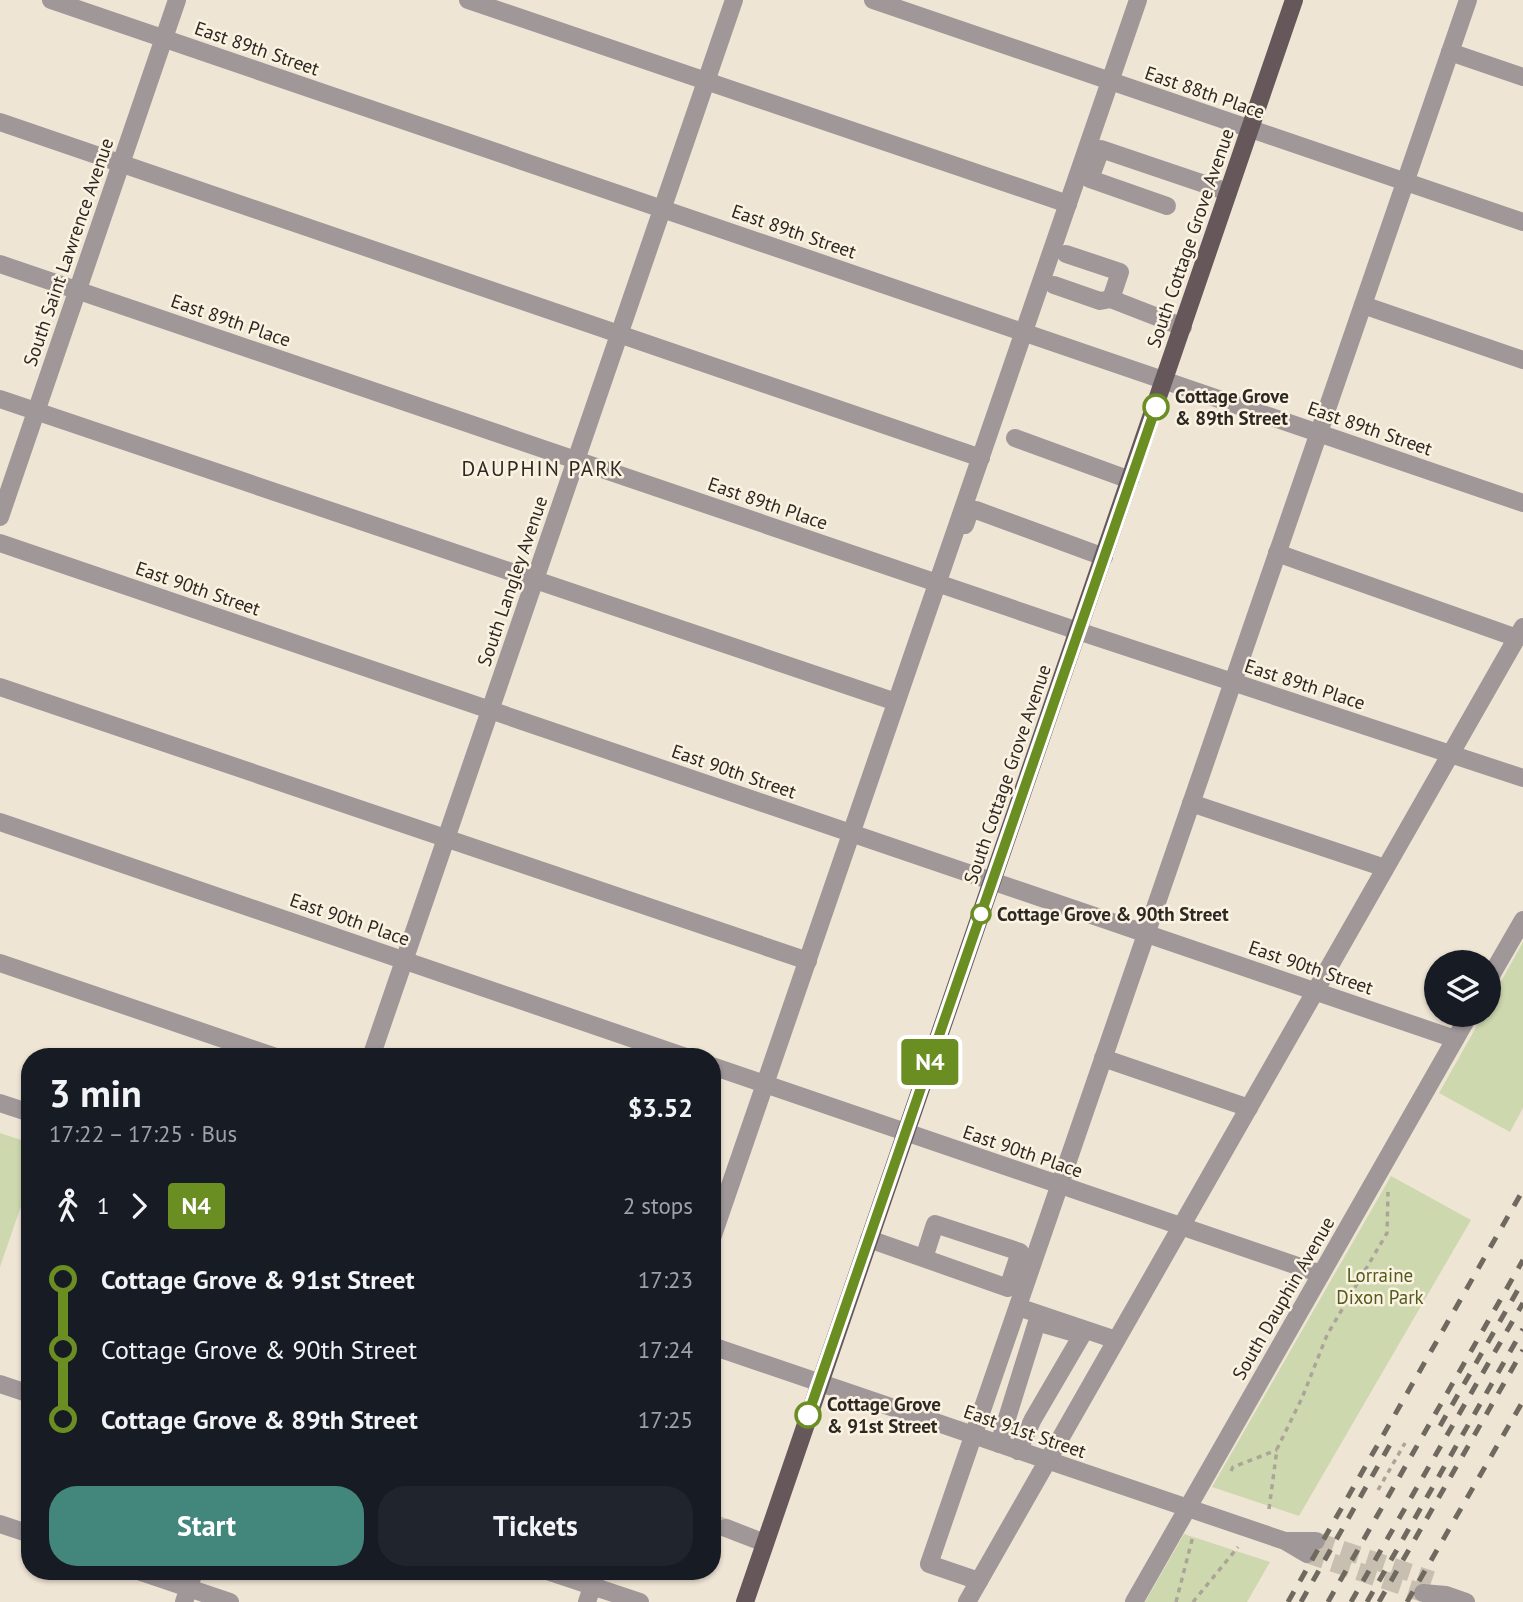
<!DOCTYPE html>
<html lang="en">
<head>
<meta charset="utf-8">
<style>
  :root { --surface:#171b24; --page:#20242c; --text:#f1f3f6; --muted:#9ea1a6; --accent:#43877c }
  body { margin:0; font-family:"PT Sans",sans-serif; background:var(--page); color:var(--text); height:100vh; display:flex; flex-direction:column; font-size:26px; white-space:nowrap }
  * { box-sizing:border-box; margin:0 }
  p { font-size:23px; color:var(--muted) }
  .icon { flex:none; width:38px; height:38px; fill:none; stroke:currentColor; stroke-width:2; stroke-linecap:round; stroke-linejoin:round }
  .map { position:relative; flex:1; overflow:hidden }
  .panel { position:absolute; left:21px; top:1048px; width:700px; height:532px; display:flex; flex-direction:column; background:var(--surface); border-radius:28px; box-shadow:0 2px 5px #0004 }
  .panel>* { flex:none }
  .badge { padding:0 14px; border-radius:5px; font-size:24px; line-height:46px }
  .fabs { position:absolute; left:1424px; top:950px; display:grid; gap:14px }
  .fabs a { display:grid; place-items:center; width:77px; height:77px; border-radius:50%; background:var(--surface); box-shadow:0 2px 5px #0004; font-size:35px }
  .map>.badge { position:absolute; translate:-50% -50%; box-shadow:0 0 0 4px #fff }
  .legs { display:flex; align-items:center; gap:10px; height:77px; padding:0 28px; font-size:23px }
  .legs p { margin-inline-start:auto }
  .overview { display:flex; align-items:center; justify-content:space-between; height:119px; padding:0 28px }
  h1 { font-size:38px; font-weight:700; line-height:52px }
  .button { display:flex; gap:14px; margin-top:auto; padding:14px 28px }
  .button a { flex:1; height:80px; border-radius:28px; background:var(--accent); color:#fff; font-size:28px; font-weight:700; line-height:80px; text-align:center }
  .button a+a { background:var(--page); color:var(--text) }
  ul { padding:0 28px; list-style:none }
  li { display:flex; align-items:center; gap:24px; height:70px; font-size:26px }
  li i { display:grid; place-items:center; width:10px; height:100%; margin:0 9px; background:currentColor }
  li i::after { content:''; width:18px; height:18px; margin:-9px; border:5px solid; border-radius:50%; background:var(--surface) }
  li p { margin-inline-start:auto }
  li:first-child i { background:linear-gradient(#0000 50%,currentColor 0) }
  li:last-child i { background:linear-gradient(currentColor 50%,#0000 0) }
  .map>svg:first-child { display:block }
  .green { fill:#ced8ae }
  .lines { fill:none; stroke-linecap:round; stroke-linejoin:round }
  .minor-tunnel { stroke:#c8bfb1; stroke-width:18; stroke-dasharray:18 9; stroke-linecap:butt }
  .path { stroke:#aca498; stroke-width:3.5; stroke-dasharray:5 5; stroke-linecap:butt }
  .minor { stroke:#a09799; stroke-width:18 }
  .major { stroke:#65575a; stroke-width:18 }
  .rail { stroke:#6f6960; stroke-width:5; stroke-dasharray:12 12; stroke-linecap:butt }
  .line-1-casing { stroke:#fff; stroke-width:16 }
  .line-1 { stroke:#6b8e23; stroke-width:10 }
  .stop-1-dot { fill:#fff; stroke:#6b8e23; stroke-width:3.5 }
  .labels { text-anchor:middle; stroke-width:5; stroke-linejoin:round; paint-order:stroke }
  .street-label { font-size:19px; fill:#2c2823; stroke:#fcf2e2 }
  .stop-label { font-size:19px; font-weight:bold; fill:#2c2823; stroke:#fcf2e2; text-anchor:start }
  .park-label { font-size:19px; fill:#505c1b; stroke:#fcf2e2 }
  .neighbourhood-label { font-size:21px; letter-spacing:2px; fill:#2c2823; stroke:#fcf2e2 }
</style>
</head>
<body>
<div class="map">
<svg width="1523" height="1602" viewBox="0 0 1523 1602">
  <rect width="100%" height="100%" fill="#efe5d5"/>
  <g class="green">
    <polygon points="1523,942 1523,1108 1510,1132 1439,1093 1483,1015 1489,1015 1489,1003"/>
    <polygon points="0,1133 30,1143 30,1180 0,1267"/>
    <polygon points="1391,1176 1471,1220 1299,1516 1212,1487"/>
    <polygon points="1184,1534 1270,1562 1247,1602 1145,1602"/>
  </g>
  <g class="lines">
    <g class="minor-tunnel">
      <polyline points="712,1523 726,1528"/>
      <polyline points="1316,1541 1432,1580"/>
      <polyline points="1307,1554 1423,1593"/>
    </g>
    <g class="path">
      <polyline points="1231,1471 1233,1467 1277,1450"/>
      <polyline points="1378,1490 1405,1443"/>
      <polyline points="1269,1509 1277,1449 1302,1398 1327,1335 1387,1233 1388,1192"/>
      <polyline points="1176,1602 1193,1536"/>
      <polyline points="1193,1602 1238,1547"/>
    </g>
    <g class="minor">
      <polyline points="51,0 1523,503"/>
      <polyline points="468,0 1068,204"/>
      <polyline points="873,0 1523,222"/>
      <polyline points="1450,52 1523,77"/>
      <polyline points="0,122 981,458"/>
      <polyline points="1167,206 1090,179 1101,149 1228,192"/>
      <polyline points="1066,254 1120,272 1111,299"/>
      <polyline points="0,264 1078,631 1523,778"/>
      <polyline points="1054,285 1100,301 1111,299 1183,327"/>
      <polyline points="1363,305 1523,360"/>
      <polyline points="0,399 896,702"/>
      <polyline points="1015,438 1130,480"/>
      <polyline points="0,517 177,0"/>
      <polyline points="965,525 970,511 976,510 1104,557"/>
      <polyline points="0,543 1455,1039"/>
      <polyline points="1277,553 1517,638"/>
      <polyline points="0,687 808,961"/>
      <polyline points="1191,803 1385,868"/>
      <polyline points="0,822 686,1057"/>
      <polyline points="0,963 276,1057"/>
      <polyline points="1489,979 1523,920"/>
      <polyline points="371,1057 734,0"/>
      <polyline points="1103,1058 1249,1108"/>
      <polyline points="712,1066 1321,1274"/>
      <polyline points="0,1103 30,1113"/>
      <polyline points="712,1238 1138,0"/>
      <polyline points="869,1239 1008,1288 1020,1252 935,1224 924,1258"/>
      <polyline points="1018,1307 1116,1340"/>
      <polyline points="712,1346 1285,1541 1307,1554"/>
      <polyline points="0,1384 30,1394"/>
      <polyline points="999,1444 1037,1322 1082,1335 1033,1419 1018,1451"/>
      <polyline points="0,1524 30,1534"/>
      <polyline points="726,1528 765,1543"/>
      <polyline points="1285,1541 1316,1541"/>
      <polyline points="141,1572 230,1602"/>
      <polyline points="550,1572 640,1602"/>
      <polyline points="979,1581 929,1564 1468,0"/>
      <polyline points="1423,1593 1446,1595 1466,1602"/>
      <polyline points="184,1602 194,1572"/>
      <polyline points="587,1602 597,1572"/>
      <polyline points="967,1602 1523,627"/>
      <polyline points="1134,1602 1469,1015"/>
    </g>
    <polyline class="major" points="745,1602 1294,0"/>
    <g class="rail">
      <polyline points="1440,1426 1523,1281"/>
      <polyline points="1288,1602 1523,1190"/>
      <polyline points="1301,1602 1392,1441"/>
      <polyline points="1328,1602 1523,1260"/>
      <polyline points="1351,1602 1523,1303"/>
      <polyline points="1367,1602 1523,1329"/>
      <polyline points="1379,1602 1523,1350"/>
      <polyline points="1407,1602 1523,1401"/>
    </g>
  </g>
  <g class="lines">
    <g class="line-1-casing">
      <polyline id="line-1" points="808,1415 1156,407"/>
    </g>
    <use href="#line-1" class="line-1"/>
  </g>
  <g class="stop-1-dot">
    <circle cx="1156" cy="407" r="12"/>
    <circle cx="981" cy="914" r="9"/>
    <circle cx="808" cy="1415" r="12"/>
  </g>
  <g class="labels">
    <g class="street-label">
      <text transform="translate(257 48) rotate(19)" y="7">East 89th Street</text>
      <text transform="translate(1205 92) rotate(19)" y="7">East 88th Place</text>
      <text transform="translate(794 231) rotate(19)" y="7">East 89th Street</text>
      <text transform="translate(1190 238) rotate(-71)" y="7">South Cottage Grove Avenue</text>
      <text transform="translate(68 252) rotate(-71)" y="7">South Saint Lawrence Avenue</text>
      <text transform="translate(231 320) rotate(19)" y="7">East 89th Place</text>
      <text transform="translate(1370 428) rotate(19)" y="7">East 89th Street</text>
      <text transform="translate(768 503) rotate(19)" y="7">East 89th Place</text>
      <text transform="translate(512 581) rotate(-71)" y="7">South Langley Avenue</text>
      <text transform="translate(198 588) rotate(19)" y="7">East 90th Street</text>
      <text transform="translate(1305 684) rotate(18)" y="7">East 89th Place</text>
      <text transform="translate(734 771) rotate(19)" y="7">East 90th Street</text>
      <text transform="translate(1007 774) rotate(-71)" y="7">South Cottage Grove Avenue</text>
      <text transform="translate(350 919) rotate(19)" y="7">East 90th Place</text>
      <text transform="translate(1311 967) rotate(19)" y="7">East 90th Street</text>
      <text transform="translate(1023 1151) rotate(19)" y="7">East 90th Place</text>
      <text transform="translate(1283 1298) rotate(-60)" y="7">South Dauphin Avenue</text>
      <text transform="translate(1025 1431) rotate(19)" y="7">East 91st Street</text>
    </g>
    <g class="stop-label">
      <text x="1175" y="403">Cottage Grove<tspan x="1175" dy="22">&amp; 89th Street</tspan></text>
      <text x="997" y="921">Cottage Grove &amp; 90th Street</text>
      <text x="827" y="1411">Cottage Grove<tspan x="827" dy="22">&amp; 91st Street</tspan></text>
    </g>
    <g class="park-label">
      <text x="1380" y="1282">Lorraine<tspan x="1380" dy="22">Dixon Park</tspan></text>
    </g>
    <g class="neighbourhood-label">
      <text x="543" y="476">DAUPHIN PARK</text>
    </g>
  </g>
</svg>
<div class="fabs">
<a><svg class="icon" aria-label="layers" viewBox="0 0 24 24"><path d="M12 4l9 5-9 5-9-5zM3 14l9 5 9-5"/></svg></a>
</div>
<b class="badge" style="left:930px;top:1062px;background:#6b8e23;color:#fff">N4</b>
<section class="panel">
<div class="overview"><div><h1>3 min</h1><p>17:22 – 17:25 · Bus</p></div><b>$3.52</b></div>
<div class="legs"><svg class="icon" aria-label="walk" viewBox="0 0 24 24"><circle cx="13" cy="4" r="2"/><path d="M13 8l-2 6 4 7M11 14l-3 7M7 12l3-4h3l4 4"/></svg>1<svg class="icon" aria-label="forward" viewBox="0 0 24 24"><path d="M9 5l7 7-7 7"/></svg><b class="badge" style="background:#6b8e23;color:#fff">N4</b><p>2 stops</p></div>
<ul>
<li><i style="color:#6b8e23"></i><b>Cottage Grove &amp; 91st Street</b><p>17:23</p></li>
<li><i style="color:#6b8e23"></i><span>Cottage Grove &amp; 90th Street</span><p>17:24</p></li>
<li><i style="color:#6b8e23"></i><b>Cottage Grove &amp; 89th Street</b><p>17:25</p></li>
</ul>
<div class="button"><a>Start</a><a>Tickets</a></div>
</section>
</div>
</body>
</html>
